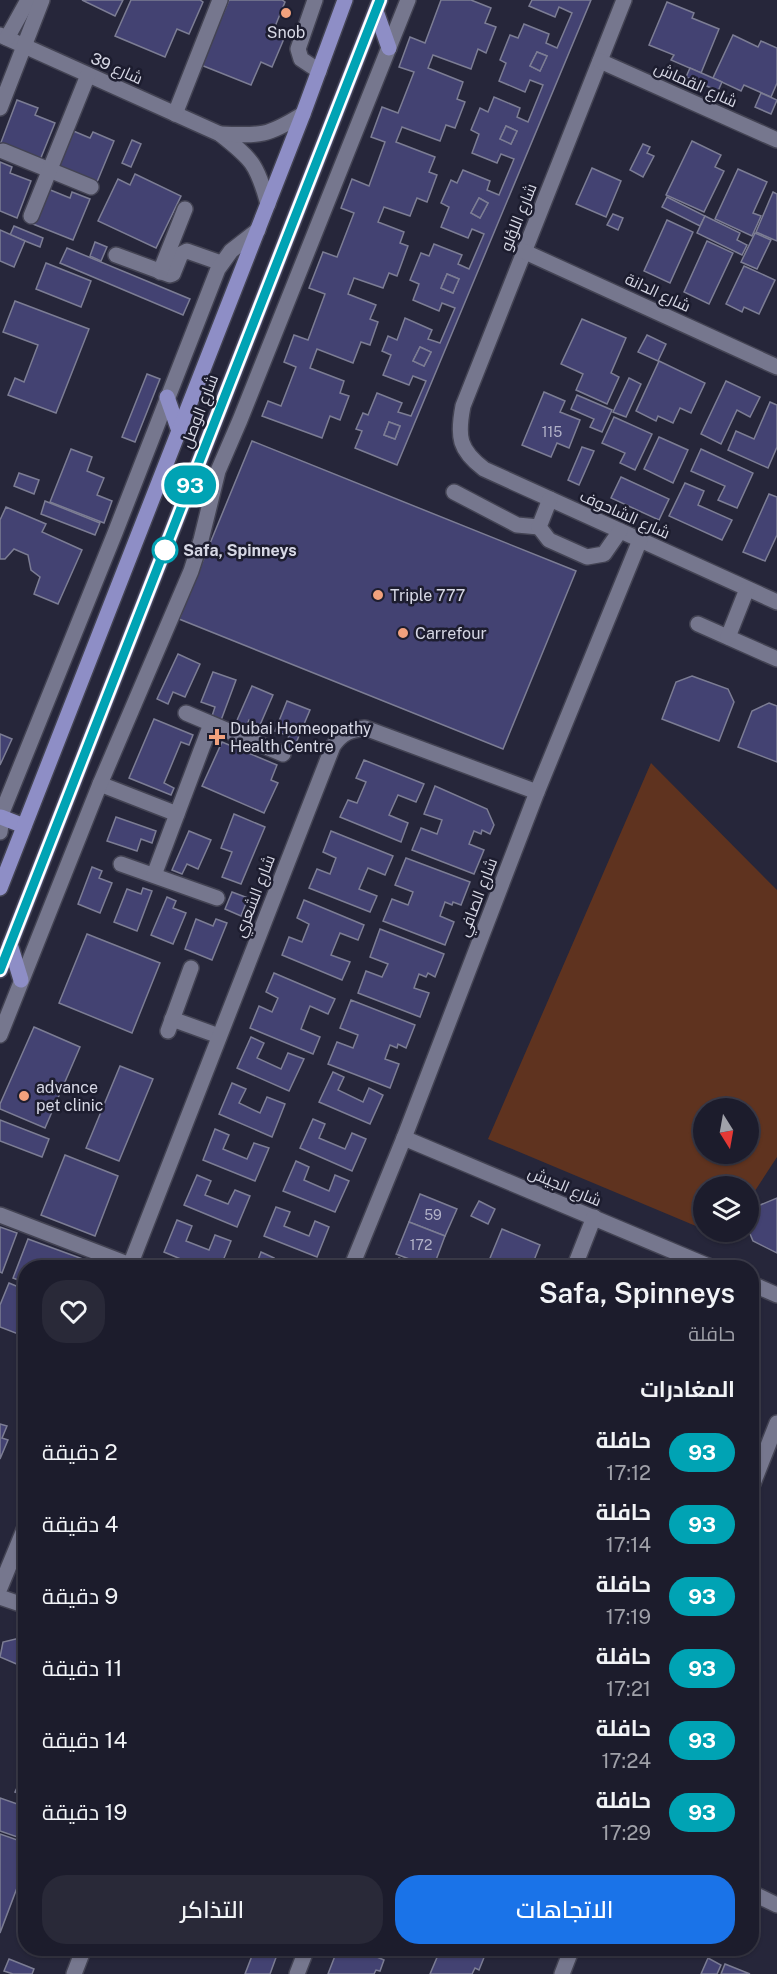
<!DOCTYPE html>
<html lang="ar">
<head>
<meta charset="utf-8">
<style>
  :root { --surface:#1c1c2c; --page:#292938; --text:#f1f3f6; --muted:#a0a1a9; --line:#3a3a48; --accent:#1a73e8 }
  body { margin:0; font-family:"Public Sans",Cairo,sans-serif; background:var(--page); color:var(--text); direction:rtl; height:100vh; display:flex; flex-direction:column; font-size:22px; white-space:nowrap }
  * { box-sizing:border-box; margin:0 }
  p { font-size:20px; color:var(--muted) }
  .icon { flex:none; width:33px; height:33px; fill:none; stroke:currentColor; stroke-width:2; stroke-linecap:round; stroke-linejoin:round }
  .map { position:relative; flex:1; overflow:hidden; direction:ltr }
  .drawer { position:absolute; left:18px; top:1260px; width:741px; height:696px; display:flex; flex-direction:column; background:var(--surface); border-radius:24px; box-shadow:0 2px 4px #0004,0 0 0 2px var(--line); direction:rtl }
  .drawer>* { flex:none }
  .badge { padding:0 12px; border-radius:20px; font-size:21px; line-height:39px }
  .needle { width:39px; rotate:169deg }
  .tools { position:absolute; left:693px; top:1098px; display:grid; gap:12px }
  .tools a { display:grid; place-items:center; width:66px; height:66px; border-radius:50%; background:var(--surface); box-shadow:0 2px 4px #0004,0 0 0 2px var(--line); font-size:30px }
  .map>.badge { position:absolute; translate:-50% -50%; box-shadow:0 0 0 3px #fff }
  h2 { padding:0 24px; font-size:22px; line-height:54px }
  .round { display:grid; place-items:center; flex:none; width:63px; height:63px; border-radius:24px; background:var(--page) }
  .summary { display:flex; align-items:center; justify-content:space-between; height:102px; padding:0 24px }
  h1 { font-size:28px; font-weight:600; line-height:45px }
  .button { display:flex; gap:12px; margin-top:auto; padding:12px 24px }
  .button a { flex:1; height:69px; border-radius:24px; background:var(--accent); color:#fff; font-size:24px; font-weight:600; line-height:69px; text-align:center }
  .button a+a { background:var(--page); color:var(--text) }
  ul { padding:0; list-style:none }
  li { display:flex; align-items:center; gap:18px; height:72px; padding:0 24px }
  li div { flex:1 }
  li b { display:block; font-size:22px }
  li em { font-style:normal }
  li .badge { min-width:66px; font-weight:700; text-align:center }
  .map>svg:first-child { display:block }
  .green { fill:#5f331f; fill-rule:evenodd }
  .building { fill:#434272; stroke:#7c7d94; stroke-width:1.5; fill-rule:evenodd }
  .lines { fill:none; stroke-linecap:round; stroke-linejoin:round }
  .minor-casing { stroke:#434353; stroke-width:18 }
  .major-casing { stroke:#434353; stroke-width:18 }
  .minor { stroke:#76778e; stroke-width:15 }
  .major { stroke:#8e8ec6; stroke-width:15 }
  .line-casing { stroke:#fff; stroke-width:14 }
  .line { stroke:#00a3b4; stroke-width:9 }
  .poi-dot { fill:#f1a17d; stroke:#1d1d2f; stroke-width:2 }
  .stop-dot { fill:#fff; stroke:#00a3b4; stroke-width:3 }
  .labels { text-anchor:middle; stroke-width:5; stroke-linejoin:round; paint-order:stroke }
  .number-label { font-size:14px; fill:#b2b2c8 }
  .poi-label { font-size:16px; fill:#d7d8e5; stroke:#1d1d2f; text-anchor:start }
  .street-label { font-size:16px; fill:#d7d8e5; stroke:#1d1d2f }
  .stop-label { font-size:16px; font-weight:bold; fill:#d7d8e5; stroke:#1d1d2f; text-anchor:start }
</style>
</head>
<body>
<div class="map">
<svg width="777" height="1974" viewBox="0 0 777 1974">
  <rect width="100%" height="100%" fill="#26263a"/>
  <path class="green" d="M 651,763 L 777,890 L 777,1157 L 749,1200 L 748,1186 L 704,1186 L 703,1229 L 488,1139 ZM 704,1108 L 748,1108 L 748,1154 L 704,1154 Z"/>
  <g class="building">
    <polygon points="82,0 123,0 115,16"/>
    <polygon points="131,0 200,0 203,2 189,34 177,29 165,57 115,36"/>
    <polygon points="229,0 282,0 285,2 274,29 286,34 272,67 261,62 251,85 201,65"/>
    <polygon points="441,0 471,0 491,8 485,23 496,27 486,53 478,49 471,69 433,55 428,68 463,82 457,99 465,102 455,128 446,125 440,141 402,127 396,142 435,157 429,172 437,175 427,202 417,198 410,216 384,207 378,222 404,232 400,243 408,246 397,276 389,273 383,288 354,278 348,294 376,305 370,319 378,322 370,345 361,342 353,363 317,349 310,368 344,381 340,393 349,396 340,420 330,416 322,438 262,416 268,401 281,406 296,367 284,362 294,335 308,340 325,294 309,288 323,252 337,257 354,213 341,208 352,179 369,186 385,142 371,137 382,107 398,113 414,72 399,67 410,37 425,43"/>
    <path d="M 532,0 L 591,0 L 397,465 L 355,448 L 362,431 L 356,429 L 363,413 L 368,415 L 377,393 L 402,403 L 398,412 L 411,416 L 426,381 L 413,376 L 409,385 L 383,375 L 391,355 L 382,351 L 388,336 L 397,340 L 405,318 L 432,330 L 428,339 L 440,343 L 455,308 L 442,303 L 439,311 L 413,300 L 419,284 L 410,280 L 421,253 L 429,256 L 434,244 L 462,255 L 458,264 L 469,269 L 484,234 L 472,229 L 468,238 L 441,227 L 449,207 L 441,203 L 451,180 L 457,183 L 463,170 L 490,181 L 487,190 L 499,195 L 514,159 L 501,154 L 497,163 L 472,153 L 479,134 L 471,130 L 480,108 L 488,112 L 494,97 L 520,108 L 517,117 L 528,122 L 543,85 L 530,80 L 525,92 L 499,81 L 506,63 L 500,60 L 510,35 L 518,38 L 524,24 L 549,34 L 546,43 L 557,48 L 572,13 L 559,7 L 555,17 L 529,6 ZM 537,52 L 547,56 L 540,71 L 530,66 ZM 506,126 L 517,131 L 511,144 L 500,139 ZM 479,198 L 488,203 L 480,218 L 471,213 ZM 447,274 L 459,279 L 453,293 L 441,288 ZM 420,347 L 431,352 L 424,366 L 413,361 ZM 389,422 L 400,426 L 395,439 L 384,435 Z"/>
    <polygon points="667,2 694,13 692,18 719,29 701,73 671,60 674,55 649,45"/>
    <polygon points="733,35 758,47 761,41 777,48 777,83 771,97 744,85 741,91 713,78"/>
    <polygon points="537,52 547,56 540,71 530,66"/>
    <polygon points="690,68 722,82 718,91 686,77"/>
    <polygon points="761,93 777,100 771,114 755,107"/>
    <polygon points="17,100 38,108 35,115 55,123 40,160 0,145"/>
    <polygon points="506,126 517,131 511,144 500,139"/>
    <polygon points="71,130 90,138 93,132 114,141 97,182 57,166"/>
    <polygon points="132,140 141,144 131,167 122,163"/>
    <polygon points="692,141 721,155 715,167 724,171 704,212 666,195"/>
    <polygon points="643,144 650,147 647,153 654,156 643,177 630,170"/>
    <polygon points="0,162 12,167 10,173 31,181 17,218 0,211"/>
    <polygon points="592,168 621,181 606,217 576,204"/>
    <polygon points="738,169 767,182 753,213 761,216 752,236 715,219"/>
    <polygon points="135,174 181,196 156,248 98,221 118,179 130,185"/>
    <polygon points="48,189 70,198 72,192 90,199 73,240 33,224"/>
    <polygon points="773,192 777,194 777,241 756,232"/>
    <polygon points="667,197 705,216 700,226 662,207"/>
    <polygon points="479,198 488,203 480,218 471,213"/>
    <polygon points="613,214 623,218 618,230 607,225"/>
    <polygon points="705,216 740,233 737,240 747,245 742,255 697,233"/>
    <polygon points="667,220 693,232 670,283 644,271"/>
    <polygon points="14,226 43,238 40,247 10,235"/>
    <polygon points="0,230 25,241 14,267 0,261"/>
    <polygon points="755,233 771,240 757,269 741,262"/>
    <polygon points="707,241 733,253 709,304 684,292"/>
    <polygon points="95,242 107,247 101,261 90,256"/>
    <polygon points="67,248 190,299 183,315 60,263"/>
    <polygon points="46,263 91,281 81,307 36,289"/>
    <polygon points="744,266 775,280 759,314 744,307 742,312 726,304"/>
    <polygon points="447,274 459,279 453,293 441,288"/>
    <polygon points="15,301 89,329 56,413 8,395 15,378 24,382 38,345 3,332"/>
    <polygon points="582,319 626,338 611,373 619,377 607,404 576,390 583,374 561,364"/>
    <polygon points="647,335 666,344 658,361 638,352"/>
    <polygon points="420,347 431,352 424,366 413,361"/>
    <polygon points="659,361 705,383 691,413 680,408 673,423 658,416 656,421 636,411"/>
    <polygon points="147,374 160,379 135,442 122,437"/>
    <polygon points="629,378 641,384 626,417 613,412"/>
    <polygon points="726,381 760,397 750,417 737,410 721,444 701,434"/>
    <polygon points="544,392 565,401 560,412 580,420 569,448 557,443 551,457 522,445"/>
    <polygon points="577,395 612,410 602,432 590,427 594,419 571,409"/>
    <polygon points="770,402 777,405 777,447 768,468 728,450 736,431 754,439"/>
    <polygon points="614,417 652,434 635,470 620,463 625,453 602,443"/>
    <polygon points="389,422 400,426 395,439 384,435"/>
    <polygon points="659,437 688,450 673,483 644,469"/>
    <polygon points="252,441 576,571 503,749 179,619"/>
    <polygon points="582,447 594,451 579,485 568,480"/>
    <polygon points="71,449 92,457 87,471 104,478 97,495 112,501 104,523 50,502"/>
    <polygon points="701,449 753,473 737,508 718,500 725,486 691,471"/>
    <polygon points="19,473 39,480 34,494 14,486"/>
    <polygon points="621,477 669,499 659,520 611,498"/>
    <polygon points="685,483 704,491 698,505 732,520 722,540 669,516"/>
    <polygon points="769,494 777,497 777,535 765,561 743,552"/>
    <polygon points="45,501 100,523 95,535 41,514"/>
    <polygon points="6,507 46,524 42,532 82,550 58,604 34,594 40,577 31,570 28,555 14,549 5,559 0,559 0,520"/>
    <polygon points="178,654 200,664 185,697 173,692 168,704 157,699"/>
    <polygon points="213,672 236,680 220,723 211,719 215,707 201,702"/>
    <polygon points="692,676 728,689 734,702 719,741 662,719 676,682"/>
    <polygon points="252,686 273,695 260,725 249,720 244,731 234,727"/>
    <polygon points="287,701 310,710 293,750 285,747 289,736 275,731"/>
    <polygon points="769,703 777,706 777,762 738,747 752,711"/>
    <polygon points="154,719 193,735 189,745 181,742 164,783 174,788 171,795 129,778"/>
    <polygon points="0,734 12,739 0,765"/>
    <polygon points="222,742 277,765 271,780 278,783 264,813 202,786"/>
    <polygon points="364,760 424,784 416,802 398,795 389,815 408,823 401,842 340,817 348,800 357,803 366,782 356,778"/>
    <polygon points="435,786 487,809 494,825 490,834 482,830 481,834 474,831 469,844 484,850 474,874 412,850 421,828 437,834 442,820 424,814"/>
    <polygon points="234,814 265,827 241,884 222,877 232,852 221,848"/>
    <polygon points="116,817 156,831 152,843 141,839 137,851 107,841"/>
    <polygon points="189,831 211,840 198,869 187,864 182,874 172,870"/>
    <polygon points="331,831 393,856 385,875 368,868 359,889 377,896 370,912 309,888 317,869 330,874 336,858 323,852"/>
    <polygon points="406,858 470,882 461,905 453,902 452,905 445,902 440,916 454,922 445,945 383,921 392,899 408,905 413,892 395,885"/>
    <polygon points="92,867 102,871 99,878 112,883 100,913 78,904"/>
    <polygon points="143,888 152,891 137,931 114,922 127,889 141,894"/>
    <polygon points="232,892 248,898 241,916 225,909"/>
    <polygon points="167,897 176,901 173,908 186,913 173,944 151,935"/>
    <polygon points="304,900 364,925 358,940 340,933 331,955 350,962 342,980 282,955 289,937 302,942 309,924 297,918"/>
    <polygon points="196,919 213,926 216,919 227,923 212,960 185,949"/>
    <polygon points="380,929 444,954 435,977 428,973 426,977 419,974 414,988 429,993 420,1017 358,993 366,971 382,977 388,964 370,957"/>
    <polygon points="87,934 160,963 132,1033 59,1003"/>
    <polygon points="274,973 335,999 328,1014 310,1006 301,1029 320,1037 313,1054 250,1028 259,1006 272,1012 278,998 266,992"/>
    <polygon points="351,1000 415,1025 406,1048 398,1044 397,1048 390,1045 385,1059 399,1064 390,1088 328,1064 337,1042 353,1048 358,1035 340,1028"/>
    <polygon points="34,1027 80,1047 45,1128 0,1109 0,1104"/>
    <polygon points="251,1037 264,1043 257,1058 281,1069 288,1053 304,1059 289,1091 237,1068"/>
    <polygon points="120,1066 153,1079 119,1161 86,1148"/>
    <polygon points="333,1072 344,1077 338,1090 363,1102 369,1088 383,1095 370,1124 319,1102"/>
    <polygon points="232,1083 246,1089 239,1103 260,1113 267,1097 285,1104 272,1137 219,1114"/>
    <polygon points="313,1119 325,1124 319,1138 345,1149 352,1133 366,1139 352,1171 300,1148"/>
    <polygon points="0,1120 49,1139 42,1157 0,1141"/>
    <polygon points="215,1129 229,1135 223,1149 247,1159 254,1143 269,1148 255,1181 203,1160"/>
    <polygon points="65,1155 118,1176 95,1236 41,1215"/>
    <polygon points="296,1161 309,1167 304,1180 329,1191 335,1175 349,1181 335,1212 283,1191"/>
    <polygon points="197,1175 211,1181 205,1195 228,1204 235,1190 250,1196 237,1227 184,1205"/>
    <polygon points="420,1194 457,1209 445,1236 409,1222"/>
    <polygon points="777,1198 777,1253 753,1241 748,1229 748,1210"/>
    <polygon points="479,1201 495,1209 488,1224 471,1216"/>
    <polygon points="276,1207 290,1212 284,1226 309,1236 315,1221 329,1227 317,1257 264,1236"/>
    <polygon points="177,1220 192,1226 186,1241 209,1250 215,1235 231,1241 220,1268 202,1268 164,1252"/>
    <polygon points="409,1222 445,1236 433,1268 396,1254"/>
    <polygon points="0,1227 17,1233 2,1273 0,1272"/>
    <polygon points="502,1229 540,1245 531,1268 486,1268"/>
    <polygon points="28,1239 91,1262 89,1268 26,1268 26,1283 13,1278"/>
    <polygon points="261,1252 274,1258 270,1268 255,1268"/>
    <polygon points="399,1258 414,1264 413,1268 396,1268"/>
    <polygon points="9,1283 26,1290 26,1337 0,1327 0,1305"/>
    <polygon points="0,1424 7,1426 2,1438 8,1440 0,1459"/>
    <polygon points="24,1637 26,1637 26,1668 0,1657 3,1642"/>
    <polygon points="26,1768 26,1796 15,1792"/>
    <polygon points="0,1798 26,1807 26,1840 0,1831"/>
    <polygon points="0,1834 26,1843 26,1864 0,1933"/>
    <polygon points="255,1948 268,1948 278,1952 270,1974 245,1974"/>
    <polygon points="338,1948 356,1948 384,1960 380,1971 376,1970 374,1974 328,1974"/>
    <polygon points="441,1948 485,1948 487,1950 479,1970 475,1968 472,1974 430,1974"/>
    <polygon points="708,1958 721,1965 717,1974 701,1974"/>
    <polygon points="9,1959 34,1969 32,1974 13,1974 4,1971"/>
    <polygon points="725,1964 750,1974 721,1974"/>
  </g>
  <g class="lines">
    <g class="minor-casing">
      <g id="minor">
        <polyline points="315,0 298,49 301,59 319,71"/>
        <path d="M 624,0 L 463,406 C 457,437 459,450 484,469 L 777,602"/>
        <path d="M 0,35 L 220,134 C 252,159 257,164 268,204"/>
        <polyline points="7,38 28,0"/>
        <polyline points="600,61 777,140"/>
        <polyline points="0,108 42,0"/>
        <polyline points="175,114 220,0"/>
        <path d="M 220,134 C 261,136 268,136 303,114"/>
        <polyline points="3,151 91,187"/>
        <polyline points="31,216 88,75"/>
        <polyline points="523,251 777,367"/>
        <polyline points="116,255 170,275 173,274 181,254 187,251 221,263"/>
        <polyline points="160,272 185,209"/>
        <polyline points="454,492 517,525 539,527"/>
        <polyline points="550,499 539,527 549,540 587,557 604,554 620,531"/>
        <polyline points="698,624 777,659"/>
        <polyline points="728,637 747,589"/>
        <polyline points="186,713 283,754"/>
        <polyline points="100,784 177,814"/>
        <polyline points="0,832 3,810 115,533 218,269 231,251 258,230"/>
        <polyline points="121,864 217,898"/>
        <polyline points="154,875 211,724"/>
        <polyline points="172,1019 219,1036"/>
        <polyline points="168,1031 191,968"/>
        <polyline points="0,1035 100,784 191,571 201,540 218,471 240,420 408,0"/>
        <polyline points="404,1138 713,1268"/>
        <polyline points="0,1215 130,1265"/>
        <path d="M 129,1268 L 333,746 C 342,733 350,730 365,728 L 537,792"/>
        <polyline points="351,1268 404,1138 537,792 640,540"/>
        <polyline points="574,1268 594,1217"/>
        <polyline points="752,1284 777,1295"/>
        <polyline points="752,1486 777,1423"/>
        <polyline points="0,1588 26,1525"/>
        <polyline points="0,1597 26,1606"/>
        <polyline points="752,1893 777,1905"/>
        <polyline points="74,1974 84,1948"/>
        <polyline points="297,1974 307,1948"/>
        <polyline points="562,1974 572,1948"/>
      </g>
    </g>
    <g class="major-casing">
      <g id="major">
        <polyline points="376,11 389,48"/>
        <polyline points="167,397 179,431"/>
        <polyline points="1,817 24,826"/>
        <polyline points="0,888 303,114 345,0"/>
        <polyline points="10,944 21,980"/>
        <polyline points="0,970 380,0"/>
      </g>
    </g>
    <use href="#minor" class="minor"/>
    <use href="#major" class="major"/>
  </g>
  <g class="lines">
    <g class="line-casing">
      <polyline id="line" points="0,970 380,0"/>
    </g>
    <use href="#line" class="line"/>
  </g>
  <g class="poi-dot">
    <circle cx="286" cy="13" r="6"/>
    <circle cx="378" cy="595" r="6"/>
    <circle cx="403" cy="633" r="6"/>
    <path d="M214 728h6v6h6v6h-6v6h-6v-6h-6v-6h6z"/>
    <circle cx="24" cy="1096" r="6"/>
  </g>
  <circle class="stop-dot" cx="165" cy="550" r="12"/>
  <g class="labels">
    <g class="number-label">
      <text x="552" y="437">115</text>
      <text x="433" y="1220">59</text>
      <text x="421" y="1250">172</text>
    </g>
    <g class="poi-label">
      <text x="286" y="38" text-anchor="middle">Snob</text>
      <text x="390" y="601">Triple 777</text>
      <text x="415" y="639">Carrefour</text>
      <text x="230" y="734">Dubai Homeopathy<tspan x="230" dy="18">Health Centre</tspan></text>
      <text x="36" y="1093">advance<tspan x="36" dy="18">pet clinic</tspan></text>
    </g>
    <g class="street-label">
      <text transform="translate(117 68) rotate(24)" y="6">شارع 39</text>
      <text transform="translate(696 84) rotate(24)" y="6">شارع القماش</text>
      <text transform="translate(518 217) rotate(-68)" y="6">شارع اللؤلو</text>
      <text transform="translate(658 292) rotate(25)" y="6">شارع الدانة</text>
      <text transform="translate(199 411) rotate(-69)" y="6">شارع الوصل</text>
      <text transform="translate(625 514) rotate(24)" y="6">شارع الشاحوف</text>
      <text transform="translate(254 896) rotate(-69)" y="6">شارع الشعري</text>
      <text transform="translate(477 897) rotate(-69)" y="6">شارع الصافي</text>
      <text transform="translate(565 1186) rotate(23)" y="6">شارع الجيش</text>
    </g>
    <g class="stop-label">
      <text x="183" y="556">Safa, Spinneys</text>
    </g>
  </g>
</svg>
<div class="tools">
<a><svg class="needle" viewBox="-14 -14 28 28"><path d="M0-13l5 13h-10z" fill="#e53935"/><path d="M0 13l5-13h-10z" fill="#a0a1a9"/></svg></a>
<a><svg class="icon" aria-label="layers" viewBox="0 0 24 24"><path d="M12 4l9 5-9 5-9-5zM3 14l9 5 9-5"/></svg></a>
</div>
<b class="badge" style="left:190px;top:485px;background:#00a3b4;color:#fff">93</b>
<section class="drawer">
<div class="summary"><div><h1>Safa, Spinneys</h1><p>حافلة</p></div><a class="round"><svg class="icon" aria-label="heart" viewBox="0 0 24 24"><path d="M12 20l-8-8c-3-5 5-10 8-4 3-6 11-1 8 4z"/></svg></a></div>
<h2>المغادرات</h2>
<ul>
<li><span class="badge" style="background:#00a3b4;color:#fff">93</span><div><b>حافلة</b><p>17:12</p></div><em>2 دقيقة</em></li>
<li><span class="badge" style="background:#00a3b4;color:#fff">93</span><div><b>حافلة</b><p>17:14</p></div><em>4 دقيقة</em></li>
<li><span class="badge" style="background:#00a3b4;color:#fff">93</span><div><b>حافلة</b><p>17:19</p></div><em>9 دقيقة</em></li>
<li><span class="badge" style="background:#00a3b4;color:#fff">93</span><div><b>حافلة</b><p>17:21</p></div><em>11 دقيقة</em></li>
<li><span class="badge" style="background:#00a3b4;color:#fff">93</span><div><b>حافلة</b><p>17:24</p></div><em>14 دقيقة</em></li>
<li><span class="badge" style="background:#00a3b4;color:#fff">93</span><div><b>حافلة</b><p>17:29</p></div><em>19 دقيقة</em></li>
</ul>
<div class="button"><a>الاتجاهات</a><a>التذاكر</a></div>
</section>
</div>
</body>
</html>
